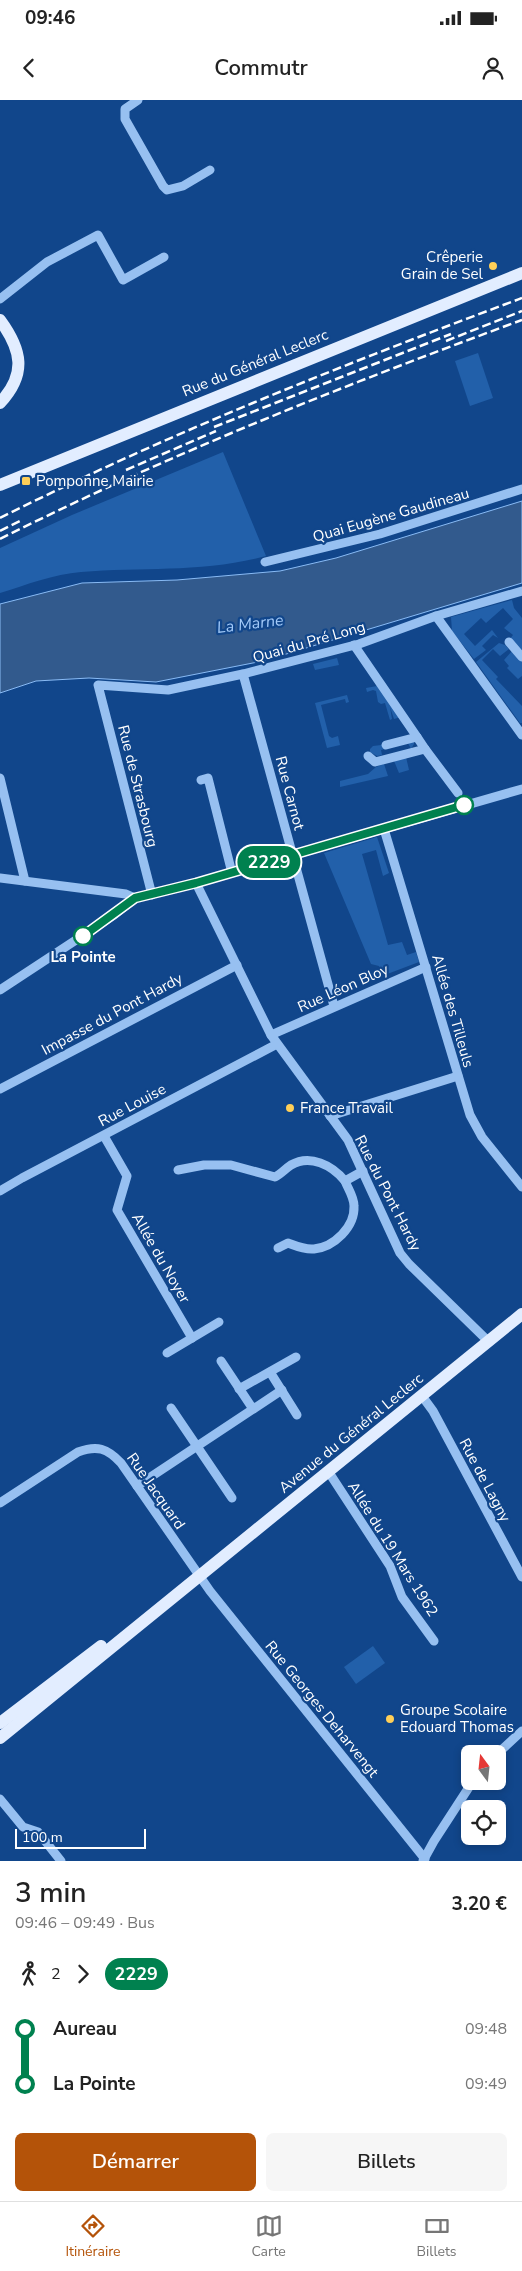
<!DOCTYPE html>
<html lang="fr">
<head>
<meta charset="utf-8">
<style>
  :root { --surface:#fff; --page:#f6f6f6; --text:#222; --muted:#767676; --line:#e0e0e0; --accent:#b45309 }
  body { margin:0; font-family:"Nunito Sans",sans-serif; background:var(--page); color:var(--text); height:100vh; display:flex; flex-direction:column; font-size:19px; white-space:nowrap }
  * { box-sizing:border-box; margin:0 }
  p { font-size:16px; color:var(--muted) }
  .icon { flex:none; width:28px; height:28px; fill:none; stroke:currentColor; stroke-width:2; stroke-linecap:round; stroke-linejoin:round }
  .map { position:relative; height:1761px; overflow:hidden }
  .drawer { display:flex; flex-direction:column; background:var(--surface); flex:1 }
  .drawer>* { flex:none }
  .badge { padding:0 10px; border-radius:16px; font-size:18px; line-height:32px }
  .needle { width:32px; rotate:345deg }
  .buttons { position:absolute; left:461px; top:1645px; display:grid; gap:10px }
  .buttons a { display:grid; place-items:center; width:45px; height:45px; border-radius:8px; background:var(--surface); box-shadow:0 2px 8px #0003; font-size:25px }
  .scale { position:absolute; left:15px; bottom:12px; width:131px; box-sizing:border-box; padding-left:5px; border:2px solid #fff; border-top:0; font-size:14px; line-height:18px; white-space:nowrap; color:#fff; -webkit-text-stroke:4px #11468b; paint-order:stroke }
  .map>.badge { position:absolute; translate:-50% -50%; box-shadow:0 0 0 2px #fff }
  .legs { display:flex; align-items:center; gap:8px; height:55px; padding:0 15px; font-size:16px }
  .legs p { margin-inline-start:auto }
  .head { display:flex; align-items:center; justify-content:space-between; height:85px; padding:0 15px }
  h1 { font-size:28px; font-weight:600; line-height:38px }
  .primary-button { display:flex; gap:10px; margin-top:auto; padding:10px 15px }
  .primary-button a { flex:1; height:58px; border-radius:8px; background:var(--accent); color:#fff; font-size:20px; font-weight:600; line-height:58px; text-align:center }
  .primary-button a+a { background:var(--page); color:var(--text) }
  ul { padding:0 15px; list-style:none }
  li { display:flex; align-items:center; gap:18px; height:55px; font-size:19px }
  li i { display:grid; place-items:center; width:8px; height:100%; margin:0 6px; background:currentColor }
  li i::after { content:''; width:12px; height:12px; margin:-6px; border:4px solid; border-radius:50%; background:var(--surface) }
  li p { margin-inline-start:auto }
  li:first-child i { background:linear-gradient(#0000 50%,currentColor 0) }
  li:last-child i { background:linear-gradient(currentColor 50%,#0000 0) }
  .status { display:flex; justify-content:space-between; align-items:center; height:35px; padding:0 25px; background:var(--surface); direction:ltr }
  .status svg { height:14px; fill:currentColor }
  header { display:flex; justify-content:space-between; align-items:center; height:65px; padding:0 15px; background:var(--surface); font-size:22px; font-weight:600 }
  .dock { display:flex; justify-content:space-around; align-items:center; height:70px; border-top:1px solid var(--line); background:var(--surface); font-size:14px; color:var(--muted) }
  .dock a { display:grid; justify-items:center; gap:2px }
  .dock .selected { color:var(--accent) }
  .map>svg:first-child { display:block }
  .green { fill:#2260aa }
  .water { fill:#325a8d; stroke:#89bbf5 }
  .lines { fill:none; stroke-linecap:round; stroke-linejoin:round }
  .minor { stroke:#97c0f1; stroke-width:9 }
  .major { stroke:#e2edff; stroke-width:12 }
  .rail { stroke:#fff; stroke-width:2.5; stroke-dasharray:9 4; stroke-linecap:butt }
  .line-1-casing { stroke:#fff; stroke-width:11 }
  .line-1 { stroke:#00814f; stroke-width:8 }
  .poi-dot { fill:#ffcf58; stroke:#11468b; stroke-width:2 }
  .stop-1-dot { fill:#fff; stroke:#00814f; stroke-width:2.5 }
  .labels { text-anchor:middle; stroke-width:4.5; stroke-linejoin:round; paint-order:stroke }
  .poi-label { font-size:15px; fill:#fff; stroke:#11468b; text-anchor:start }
  .street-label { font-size:15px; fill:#fff; stroke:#11468b }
  .stop-label { font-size:15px; font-weight:bold; fill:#fff; stroke:#11468b }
  .water-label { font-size:16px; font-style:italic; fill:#a3caf9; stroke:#11468b }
</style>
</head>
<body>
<div class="status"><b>09:46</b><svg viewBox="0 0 49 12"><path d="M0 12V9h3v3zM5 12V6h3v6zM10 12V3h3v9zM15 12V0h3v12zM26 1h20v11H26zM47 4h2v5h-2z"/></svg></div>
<header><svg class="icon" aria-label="back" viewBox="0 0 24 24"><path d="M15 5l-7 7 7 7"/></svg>Commutr<svg class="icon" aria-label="person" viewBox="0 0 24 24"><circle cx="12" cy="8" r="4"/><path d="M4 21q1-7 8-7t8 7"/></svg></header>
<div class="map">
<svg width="522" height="1761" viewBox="0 0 522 1761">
  <rect width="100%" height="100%" fill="#11468b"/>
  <g class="green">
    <polygon points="478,253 493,298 470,306 455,261"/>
    <path d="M 223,352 L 266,456 C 205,473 143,467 81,472 C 54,474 26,485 0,493 L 0,448 L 72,415 Z"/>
    <polygon points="512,500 514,508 522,518 522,555 509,540 513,535 504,528 513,519 503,508 486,523 481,518 464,534 475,546 492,530 498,538 493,535 482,546 486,550 474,559 452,531 451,517"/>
    <polygon points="499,543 505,545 509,549 500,556 493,549 482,560 498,577 496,579 522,606 522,623 520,623 476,562"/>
    <polygon points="512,551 522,561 522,576 518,579 507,568 509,566 504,560"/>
    <polygon points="337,558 339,565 315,570 313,564"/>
    <polygon points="377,586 401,617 394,619 390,607 392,619 390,620 385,603 381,604 378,602 376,591 373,590 367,592 366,588"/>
    <polygon points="347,595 349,602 346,603 345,599 321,605 329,636 332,638 338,636 340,645 327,648 315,603"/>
    <polygon points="414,641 414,644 411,649 408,643 381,650 382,655 377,656 370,652 370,649 373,646"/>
    <polygon points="406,657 409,670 399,673 394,661"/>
    <polygon points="384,664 388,676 340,687 340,681 368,674 376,667"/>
    <polygon points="377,737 389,773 383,776 376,750 362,754 388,845 402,842 407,855 416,852 419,862 382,876 379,866 371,864 324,753"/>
    <polygon points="373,1546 385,1563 356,1584 344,1567"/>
  </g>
  <polygon class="water" points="522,401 522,483 263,561 156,582 89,578 36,581 0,593 0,504 82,483 177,480 280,471 336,458"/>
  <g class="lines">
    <g class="minor">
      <polyline points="138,0 125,9 125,19 163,86 167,90 183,86 210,70"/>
      <polyline points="0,199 47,162 98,135 123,180 164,157"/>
      <polyline points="265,462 380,434 522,389"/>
      <polyline points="436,516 522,635"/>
      <polyline points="509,542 522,557"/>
      <polyline points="354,545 417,637 386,645"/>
      <polyline points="243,574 334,906"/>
      <polyline points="425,649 458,693"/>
      <polyline points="368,656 375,662 425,649 417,637"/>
      <polyline points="0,678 25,781"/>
      <polyline points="201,680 208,678 232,773"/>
      <polyline points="384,729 470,1015 482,1037 522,1087"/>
      <polyline points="0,778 126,794 135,798"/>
      <polyline points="196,783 271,935 348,1040 400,1153 409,1164 489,1242"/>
      <polyline points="152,795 98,585 168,590 243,574 359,544 436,516 522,491"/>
      <polyline points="0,890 114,815 135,798 196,783 522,689"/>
      <polyline points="271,935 426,867"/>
      <polyline points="0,989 237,865"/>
      <polyline points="330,1016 458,976"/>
      <polyline points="104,1036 127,1076 117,1110 192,1238"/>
      <path d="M 178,1070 L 204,1065 L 231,1065 L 275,1077 C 281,1074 285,1069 291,1065 C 310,1054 332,1065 345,1081 L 363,1071"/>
      <polyline points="0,1091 22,1078 277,944"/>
      <path d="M 278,1148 L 288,1143 C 296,1146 305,1150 314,1149 C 334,1147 355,1127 354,1106 C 354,1097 348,1089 345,1081"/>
      <polyline points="167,1253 219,1222"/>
      <polyline points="221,1261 253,1309"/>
      <polyline points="270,1272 297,1315"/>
      <polyline points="239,1289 296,1257"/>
      <polyline points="422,1296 433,1311 522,1477"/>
      <polyline points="171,1308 232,1398"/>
      <polyline points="328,1371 390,1466 402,1497 434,1541"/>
      <polyline points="137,1386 282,1290"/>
      <path d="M 0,1403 L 78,1352 C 97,1345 107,1348 121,1363 L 210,1491 L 425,1759"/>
      <polyline points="497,1654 522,1631"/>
      <polyline points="0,1699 23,1727 38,1732 61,1761"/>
      <polyline points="423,1761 434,1741 473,1681"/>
    </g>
    <g class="major">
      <path d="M 0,220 C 22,250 27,274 0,303"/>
      <polyline points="0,385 522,173"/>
      <polyline points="0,1623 101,1546"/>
      <polyline points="0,1638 522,1214"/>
    </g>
    <g class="rail">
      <polyline points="446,241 522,211"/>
      <polyline points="214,327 451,234"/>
      <polyline points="126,370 216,331"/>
      <path d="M 0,418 C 169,333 345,264 522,198"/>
      <polyline points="0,431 22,420"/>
      <path d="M 0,439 C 169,354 345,285 522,220"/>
    </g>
  </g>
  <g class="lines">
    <g class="line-1-casing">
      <polyline id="line-1" points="83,836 135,798 196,783 464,705"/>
    </g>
    <use href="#line-1" class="line-1"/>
  </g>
  <g class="poi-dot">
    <circle cx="493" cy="166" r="5"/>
    <rect x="21" y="376" width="10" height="10" rx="2.5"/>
    <circle cx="290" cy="1008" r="5"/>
    <circle cx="390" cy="1619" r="5"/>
  </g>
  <g class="stop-1-dot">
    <circle cx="464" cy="705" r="9"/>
    <circle cx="83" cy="836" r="9"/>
  </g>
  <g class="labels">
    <g class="poi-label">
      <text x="483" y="162" text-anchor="end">Crêperie<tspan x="483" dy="17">Grain de Sel</tspan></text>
      <text x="36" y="386">Pomponne Mairie</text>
      <text x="300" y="1013">France Travail</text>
      <text x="400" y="1615">Groupe Scolaire<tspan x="400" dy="17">Edouard Thomas</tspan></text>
    </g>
    <g class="street-label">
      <text transform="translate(255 263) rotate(-22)" y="5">Rue du Général Leclerc</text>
      <text transform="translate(391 415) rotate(-16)" y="5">Quai Eugène Gaudineau</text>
      <text transform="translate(309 542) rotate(-16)" y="5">Quai du Pré Long</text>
      <text transform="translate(138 686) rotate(76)" y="5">Rue de Strasbourg</text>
      <text transform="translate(290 693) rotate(75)" y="5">Rue Carnot</text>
      <text transform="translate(343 888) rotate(-24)" y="5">Rue Léon Bloy</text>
      <text transform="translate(453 911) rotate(74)" y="5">Allée des Tilleuls</text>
      <text transform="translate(112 914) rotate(-28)" y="5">Impasse du Pont Hardy</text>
      <text transform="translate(132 1005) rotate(-28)" y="5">Rue Louise</text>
      <text transform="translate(388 1093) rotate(63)" y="5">Rue du Pont Hardy</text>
      <text transform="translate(161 1158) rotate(60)" y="5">Allée du Noyer</text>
      <text transform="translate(351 1333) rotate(-39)" y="5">Avenue du Général Leclerc</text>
      <text transform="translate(485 1380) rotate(62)" y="5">Rue de Lagny</text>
      <text transform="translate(156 1391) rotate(55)" y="5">Rue Jacquard</text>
      <text transform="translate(393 1449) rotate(58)" y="5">Allée du 19 Mars 1962</text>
      <text transform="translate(322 1609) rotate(51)" y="5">Rue Georges Deharvengt</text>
    </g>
    <g class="stop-label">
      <text x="83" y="862">La Pointe</text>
    </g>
    <g class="water-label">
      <text transform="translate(250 523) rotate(-7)" y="6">La Marne</text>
    </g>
  </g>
</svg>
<div class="buttons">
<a><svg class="needle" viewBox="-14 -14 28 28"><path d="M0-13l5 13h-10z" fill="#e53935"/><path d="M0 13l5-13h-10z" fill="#767676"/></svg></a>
<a><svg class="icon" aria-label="locate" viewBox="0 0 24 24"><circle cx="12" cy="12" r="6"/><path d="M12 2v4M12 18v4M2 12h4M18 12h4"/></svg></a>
</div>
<div class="scale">100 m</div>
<b class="badge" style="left:269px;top:762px;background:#00814f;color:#fff">2229</b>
</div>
<section class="drawer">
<div class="head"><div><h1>3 min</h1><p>09:46 – 09:49 · Bus</p></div><b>3.20 €</b></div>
<div class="legs"><svg class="icon" aria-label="walk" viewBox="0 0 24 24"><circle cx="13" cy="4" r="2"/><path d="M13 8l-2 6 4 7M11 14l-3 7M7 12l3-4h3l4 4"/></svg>2<svg class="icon" aria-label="forward" viewBox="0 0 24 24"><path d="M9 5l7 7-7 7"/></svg><b class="badge" style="background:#00814f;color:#fff">2229</b></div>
<ul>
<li><i style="color:#00814f"></i><b>Aureau</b><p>09:48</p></li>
<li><i style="color:#00814f"></i><b>La Pointe</b><p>09:49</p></li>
</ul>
<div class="primary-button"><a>Démarrer</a><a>Billets</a></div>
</section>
<nav class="dock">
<a class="selected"><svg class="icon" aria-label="directions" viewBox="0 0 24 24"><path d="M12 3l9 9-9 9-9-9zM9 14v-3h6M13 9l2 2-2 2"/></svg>Itinéraire</a>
<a><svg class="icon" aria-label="map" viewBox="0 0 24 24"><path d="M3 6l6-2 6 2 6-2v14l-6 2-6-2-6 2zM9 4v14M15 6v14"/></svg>Carte</a>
<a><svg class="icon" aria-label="tickets" viewBox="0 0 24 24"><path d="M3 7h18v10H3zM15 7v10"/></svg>Billets</a>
</nav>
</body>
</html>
